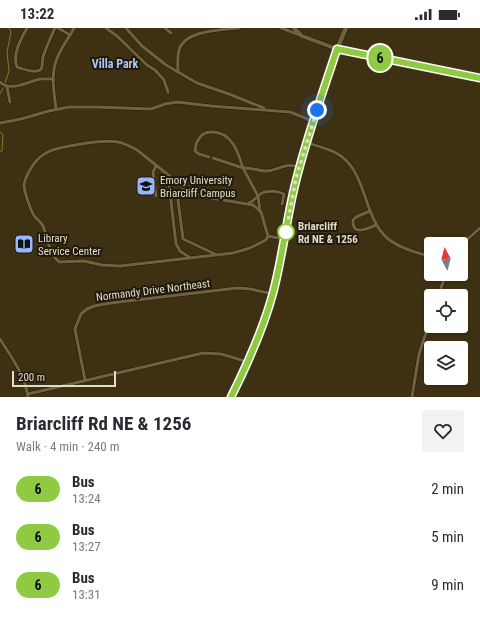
<!DOCTYPE html>
<html lang="en">
<head>
<meta charset="utf-8">
<style>
  :root { --surface:#fff; --page:#f2f2f3; --text:#2b2b33; --muted:#7c7c81 }
  body { margin:0; font-family:"Roboto Condensed",sans-serif; background:var(--page); color:var(--text); height:100vh; display:flex; flex-direction:column; font-size:15px; white-space:nowrap }
  * { box-sizing:border-box; margin:0 }
  p { font-size:13px; color:var(--muted) }
  .icon { flex:none; width:22px; height:22px; fill:none; stroke:currentColor; stroke-width:2; stroke-linecap:round; stroke-linejoin:round }
  .map { position:relative; height:369px; overflow:hidden }
  .panel { display:flex; flex-direction:column; background:var(--surface); flex:1 }
  .panel>* { flex:none }
  .badge { padding:0 8px; border-radius:13px; font-size:14px; line-height:26px }
  .needle { width:26px; rotate:353deg }
  .buttons { position:absolute; left:424px; top:209px; display:grid; gap:8px }
  .buttons a { display:grid; place-items:center; width:44px; height:44px; border-radius:4px; background:var(--surface); box-shadow:0 1px 3px #0004; font-size:20px }
  .scale { position:absolute; left:12px; bottom:10px; width:104px; box-sizing:border-box; padding-left:4px; border:2px solid #e3dbca; border-top:0; font-size:11px; line-height:14px; white-space:nowrap; color:#e3dbca; -webkit-text-stroke:3px #201a0d; paint-order:stroke }
  .you { position:absolute; width:20px; height:20px; margin:-10px; border:3px solid #fff; border-radius:50%; background:#1a73e8; box-shadow:0 0 0 6px #1a73e833 }
  .map>.badge { position:absolute; translate:-50% -50%; box-shadow:0 0 0 2px #fff }
  .round { display:grid; place-items:center; flex:none; width:42px; height:42px; border-radius:4px; background:var(--page) }
  .overview { display:flex; align-items:center; justify-content:space-between; height:68px; padding:0 16px }
  h1 { font-size:19px; font-weight:700; line-height:30px }
  ul { padding:0; list-style:none }
  li { display:flex; align-items:center; gap:12px; height:48px; padding:0 16px }
  li div { flex:1 }
  li b { display:block; font-size:15px }
  li em { font-style:normal }
  li .badge { min-width:44px; font-weight:700; text-align:center }
  .status { display:flex; justify-content:space-between; align-items:center; height:28px; padding:0 20px; background:var(--surface); direction:ltr }
  .status svg { height:11px; fill:currentColor }
  .map>svg:first-child { display:block }
  .lines { fill:none; stroke-linecap:round; stroke-linejoin:round }
  .stream { stroke:#917329; stroke-width:1 }
  .minor-casing { stroke:#241900; stroke-width:4 }
  .tertiary-casing { stroke:#241900; stroke-width:5 }
  .secondary-casing { stroke:#241900; stroke-width:5.5 }
  .minor { stroke:#6f6243; stroke-width:3 }
  .tertiary { stroke:#6f6243; stroke-width:4 }
  .secondary { stroke:#6f6243; stroke-width:4.5 }
  .line-casing { stroke:#fff; stroke-width:9 }
  .line { stroke:#8fca43; stroke-width:6 }
  .walk { stroke:#e3dbca; stroke-width:4; stroke-dasharray:0 7.2 }
  .stop-dot { fill:#fff; stroke:#8fca43; stroke-width:2 }
  .labels { text-anchor:middle; stroke-width:4; stroke-linejoin:round; paint-order:stroke }
  .poi-label { font-size:11px; fill:#e3dbca; stroke:#201a0d; text-anchor:start }
  .stop-label { font-size:11px; font-weight:bold; fill:#e3dbca; stroke:#201a0d; text-anchor:start }
  .street-label { font-size:11px; fill:#e3dbca; stroke:#201a0d }
  .neighbourhood-label { font-size:12px; font-weight:bold; fill:#b0c7fd; stroke:#201a0d }
</style>
</head>
<body>
<div class="status"><b>13:22</b><svg viewBox="0 0 49 12"><path d="M0 12V9h3v3zM5 12V6h3v6zM10 12V3h3v9zM15 12V0h3v12zM26 1h20v11H26zM47 4h2v5h-2z"/></svg></div>
<div class="map">
<svg width="480" height="369" viewBox="0 0 480 369">
  <rect width="100%" height="100%" fill="#3e3113"/>
  <g class="lines">
    <g class="stream">
      <polyline points="5,55 9,43 7,24 11,4 9,0"/>
      <polyline points="0,66 3,60"/>
      <polyline points="0,104 3,107 2,123 0,124"/>
    </g>
    <g class="minor-casing">
      <g id="minor">
        <path d="M 27,0 C 21,11 12,26 17,39 C 21,41 38,46 41,41 C 43,38 42,32 43,29 C 46,19 51,9 55,0"/>
        <polyline points="58,0 70,7"/>
        <polyline points="106,0 117,8 147,37 155,42 164,52 168,64"/>
        <polyline points="126,0 142,18 166,37 197,55 229,66 264,80"/>
        <polyline points="165,0 171,5"/>
        <polyline points="281,0 300,7"/>
        <path d="M 178,44 C 178,37 177,29 179,22 C 185,2 222,2 239,0"/>
        <path d="M 0,54 C 11,64 27,54 40,51 C 44,51 49,51 53,51"/>
        <polyline points="7,59 10,74"/>
        <path d="M 56,81 C 54,63 50,45 58,28 C 62,18 69,10 74,0"/>
        <polyline points="0,95 21,91 49,83 69,79 95,79 151,81 165,76 177,74 211,78 290,84 313,93"/>
        <path d="M 307,115 C 318,118 331,121 341,128 C 367,147 363,188 387,210 C 399,220 416,224 431,229"/>
        <path d="M 196,116 C 200,108 203,104 212,104 C 232,104 238,124 243,140 L 213,130"/>
        <polyline points="196,117 195,123 199,126 209,129"/>
        <polyline points="156,138 153,144 156,168"/>
        <polyline points="176,153 172,153 169,156 176,216 180,223 189,229"/>
        <polyline points="186,161 181,162 179,166 178,172 183,211 215,226"/>
        <path d="M 249,175 C 254,173 257,168 262,165 C 268,162 278,163 284,166 L 282,176"/>
        <path d="M 260,183 L 258,168 L 243,140 C 252,139 258,143 265,143 C 280,143 281,134 300,139"/>
        <path d="M 370,183 L 356,189 L 353,192 C 352,209 368,200 376,197"/>
        <path d="M 268,208 L 266,212 L 250,220 L 233,225 L 120,238 L 102,237 L 84,233 L 59,234 C 49,225 48,211 43,198 C 41,194 38,192 35,189 C 31,184 24,163 24,157 C 25,151 28,145 31,140 C 42,121 61,119 81,116 C 93,114 106,112 118,114 C 125,115 131,119 137,122 L 186,161 L 205,169 L 253,177 L 261,184 L 268,208 L 284,211"/>
        <polyline points="461,217 480,200"/>
        <polyline points="438,268 446,246"/>
        <path d="M 0,311 C 11,329 25,347 28,369"/>
        <polyline points="85,352 75,301 81,286 87,281 94,278 111,275 237,260 250,261 273,266"/>
        <polyline points="28,366 203,325 221,326 248,334"/>
        <polyline points="412,369 419,326 431,289"/>
      </g>
    </g>
    <g class="tertiary-casing">
      <polyline id="tertiary" points="294,0 302,8 337,21"/>
    </g>
    <g class="secondary-casing">
      <g id="secondary">
        <polyline points="337,21 480,50"/>
        <path d="M 231,369 C 248,335 263,302 273,265 C 282,231 286,196 294,161 C 302,127 313,93 324,60 C 331,40 337,19 346,0"/>
      </g>
    </g>
    <use href="#minor" class="minor"/>
    <use href="#tertiary" class="tertiary"/>
    <use href="#secondary" class="secondary"/>
  </g>
  <g class="lines">
    <g class="line-casing">
      <path id="line" d="M 231,369 C 248,335 263,302 273,265 C 282,231 286,195 294,161 C 305,113 322,67 337,21 L 480,50"/>
    </g>
    <use href="#line" class="line"/>
    <polyline class="walk" points="286,204 296,150 317,82"/>
  </g>
  <defs>
    <g id="university-square" transform="scale(1)"><rect x="-9" y="-9" width="18" height="18" rx="4" fill="#98b6fd" stroke="#201a0d"/><path d="M0-5L7-2L0 1L-7-2ZM-4 1L0 2.5L4 1V4Q0 6-4 4Z" fill="#111"/></g>
    <g id="library-square" transform="scale(1)"><rect x="-9" y="-9" width="18" height="18" rx="4" fill="#98b6fd" stroke="#201a0d"/><path d="M-6-4Q-3-5.5-.7-3.5V5Q-3 3-6 4ZM6-4Q3-5.5 .7-3.5V5Q3 3 6 4Z" fill="#111"/></g>
  </defs>
  <g fill-rule="evenodd">
    <use href="#university-square" x="146" y="158"/>
    <use href="#library-square" x="24" y="216"/>
  </g>
  <circle class="stop-dot" cx="286" cy="204" r="8"/>
  <g class="labels">
    <g class="poi-label">
      <text x="160" y="156">Emory University<tspan x="160" dy="13">Briarcliff Campus</tspan></text>
      <text x="38" y="214">Library<tspan x="38" dy="13">Service Center</tspan></text>
    </g>
    <g class="stop-label">
      <text x="298" y="202">Briarcliff<tspan x="298" dy="13">Rd NE &amp; 1256</tspan></text>
    </g>
    <g class="street-label">
      <text transform="translate(153 262) rotate(-7)" y="4">Normandy Drive Northeast</text>
    </g>
    <g class="neighbourhood-label">
      <text x="115" y="40">Villa Park</text>
    </g>
  </g>
</svg>
<div class="buttons">
<a><svg class="needle" viewBox="-14 -14 28 28"><path d="M0-13l5 13h-10z" fill="#e53935"/><path d="M0 13l5-13h-10z" fill="#7c7c81"/></svg></a>
<a><svg class="icon" aria-label="locate" viewBox="0 0 24 24"><circle cx="12" cy="12" r="6"/><path d="M12 2v4M12 18v4M2 12h4M18 12h4"/></svg></a>
<a><svg class="icon" aria-label="layers" viewBox="0 0 24 24"><path d="M12 4l9 5-9 5-9-5zM3 14l9 5 9-5"/></svg></a>
</div>
<div class="scale">200 m</div>
<div class="you" style="left:317px;top:82px"></div>
<b class="badge" style="left:380px;top:30px;background:#8fca43;color:#111">6</b>
</div>
<section class="panel">
<div class="overview"><div><h1>Briarcliff Rd NE &amp; 1256</h1><p>Walk · 4 min · 240 m</p></div><a class="round"><svg class="icon" aria-label="heart" viewBox="0 0 24 24"><path d="M12 20l-8-8c-3-5 5-10 8-4 3-6 11-1 8 4z"/></svg></a></div>
<ul>
<li><span class="badge" style="background:#8fca43;color:#111">6</span><div><b>Bus</b><p>13:24</p></div><em>2 min</em></li>
<li><span class="badge" style="background:#8fca43;color:#111">6</span><div><b>Bus</b><p>13:27</p></div><em>5 min</em></li>
<li><span class="badge" style="background:#8fca43;color:#111">6</span><div><b>Bus</b><p>13:31</p></div><em>9 min</em></li>
</ul>
</section>
</body>
</html>
